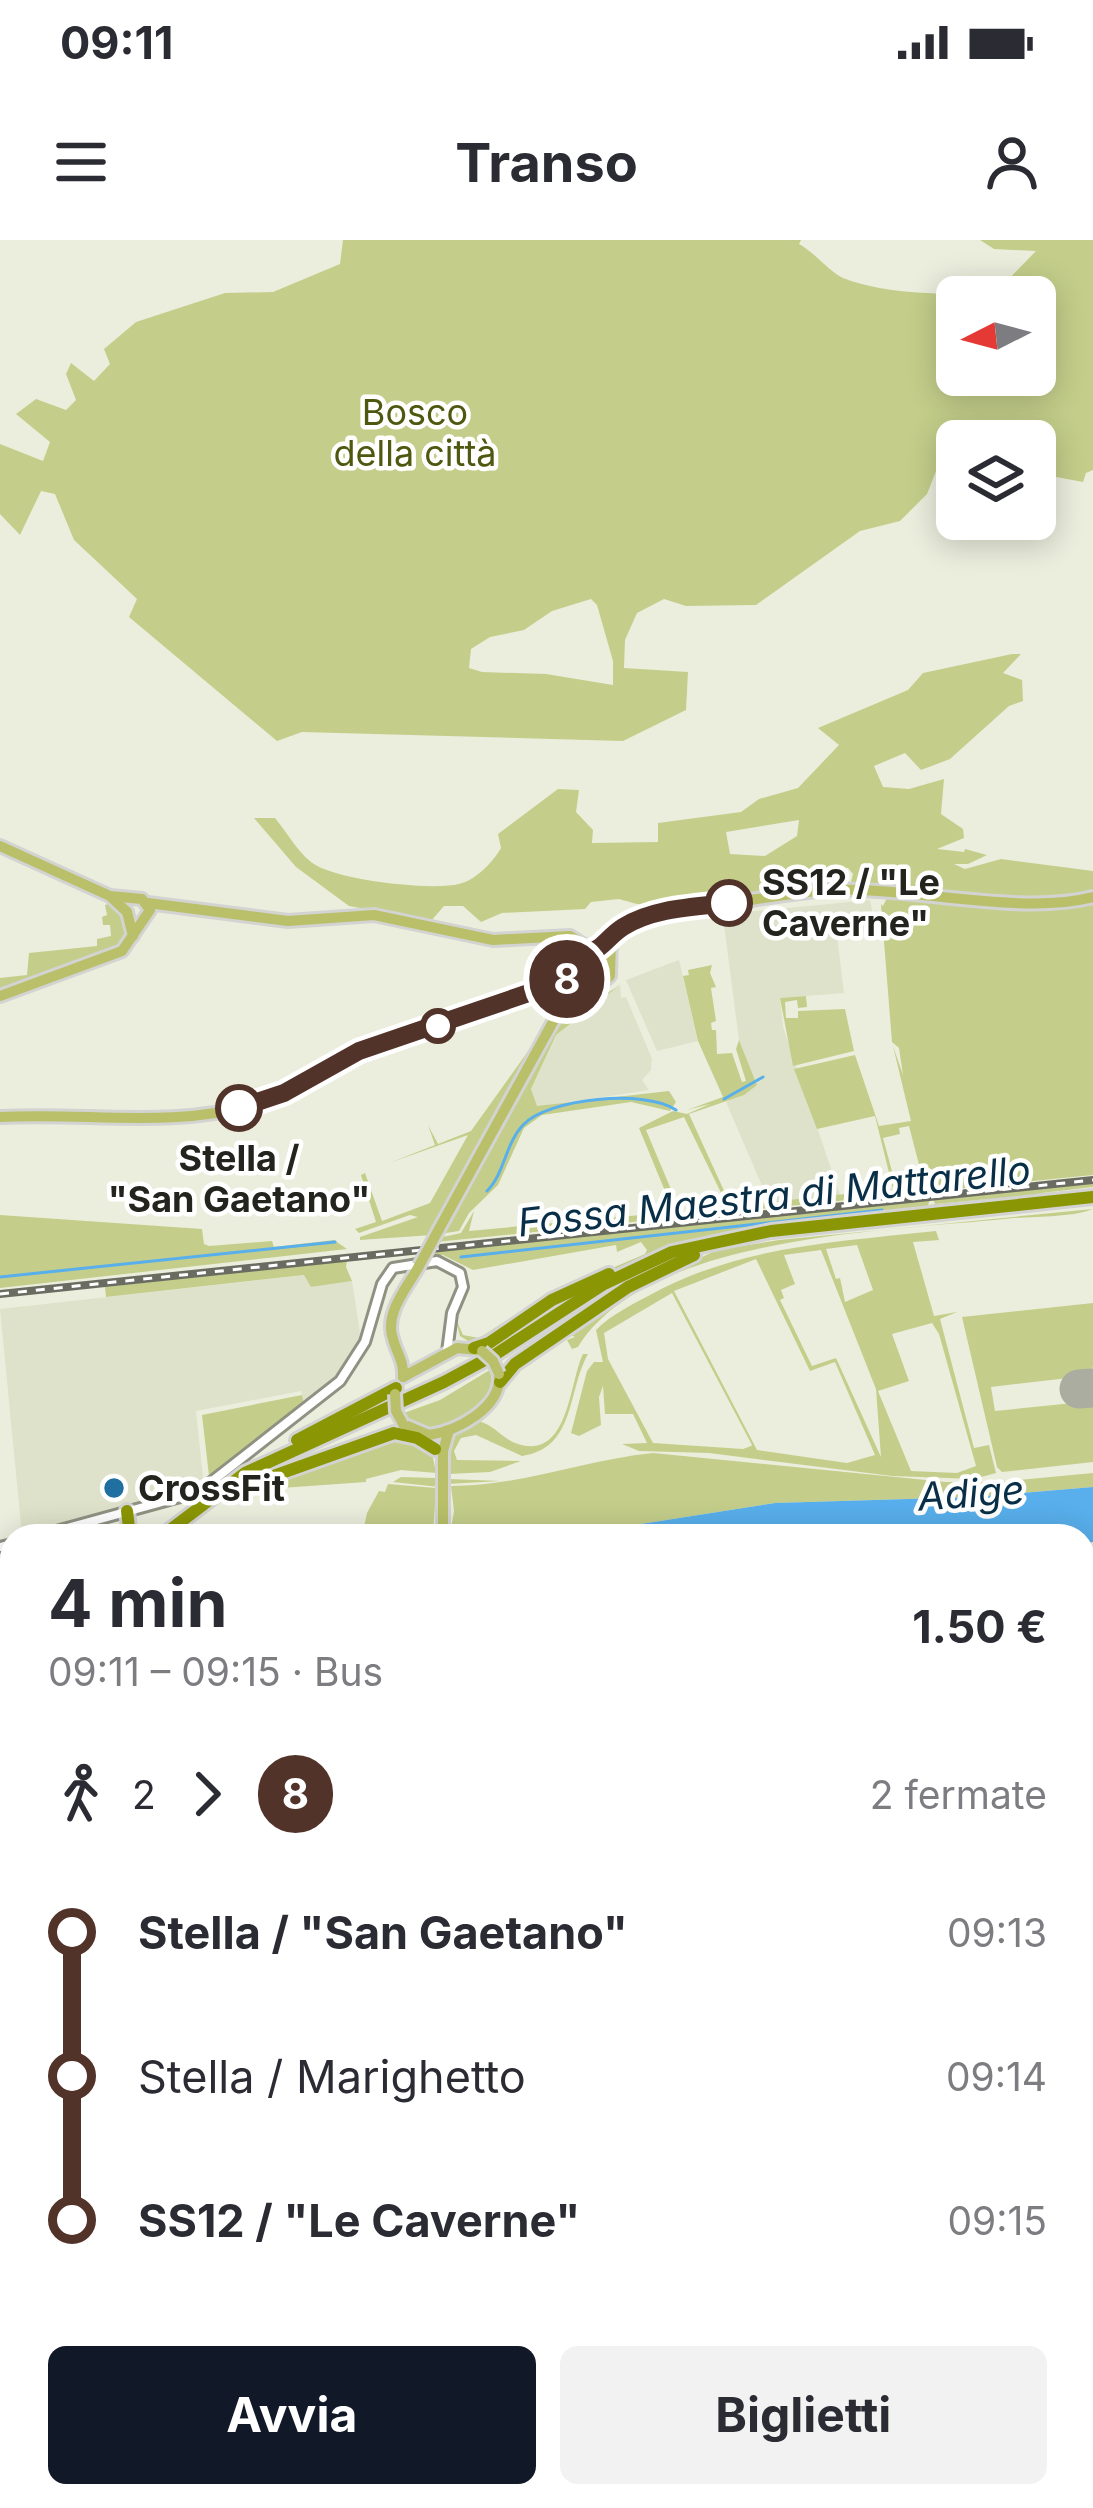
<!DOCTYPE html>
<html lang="it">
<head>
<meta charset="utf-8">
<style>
  :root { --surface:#fff; --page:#f2f2f3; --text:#2b2b33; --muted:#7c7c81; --accent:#111827 }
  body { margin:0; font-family:Inter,sans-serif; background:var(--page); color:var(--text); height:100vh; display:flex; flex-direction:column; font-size:45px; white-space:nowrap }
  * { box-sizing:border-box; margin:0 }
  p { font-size:39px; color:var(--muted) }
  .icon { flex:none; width:66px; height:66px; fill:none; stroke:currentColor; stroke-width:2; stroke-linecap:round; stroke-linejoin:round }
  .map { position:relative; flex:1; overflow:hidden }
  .details { position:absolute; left:0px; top:1284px; width:1095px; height:984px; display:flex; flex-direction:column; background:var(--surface); border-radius:36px 36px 0 0; box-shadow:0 6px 30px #0003 }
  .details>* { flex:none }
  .badge { padding:0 24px; border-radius:39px; font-size:42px; line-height:78px }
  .needle { width:78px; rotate:264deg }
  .fabs { position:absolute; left:936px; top:36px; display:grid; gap:24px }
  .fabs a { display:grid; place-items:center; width:120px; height:120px; border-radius:18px; background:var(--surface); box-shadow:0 6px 30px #0003; font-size:60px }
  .map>.badge { position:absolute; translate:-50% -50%; box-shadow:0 0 0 6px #fff }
  .legs { display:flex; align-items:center; gap:18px; height:132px; padding:0 48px; font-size:39px }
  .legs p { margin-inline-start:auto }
  .head { display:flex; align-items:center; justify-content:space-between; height:204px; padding:0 48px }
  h1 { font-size:66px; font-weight:700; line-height:90px }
  .button { display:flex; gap:24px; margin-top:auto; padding:24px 48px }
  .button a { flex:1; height:138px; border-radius:18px; background:var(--accent); color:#fff; font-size:48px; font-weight:700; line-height:138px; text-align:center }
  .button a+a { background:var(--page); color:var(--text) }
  ul { padding:0 48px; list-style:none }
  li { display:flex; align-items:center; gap:42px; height:144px; font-size:45px }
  li i { display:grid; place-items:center; width:18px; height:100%; margin:0 15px; background:currentColor }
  li i::after { content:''; width:30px; height:30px; margin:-15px; border:9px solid; border-radius:50%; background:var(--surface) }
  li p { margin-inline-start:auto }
  li:first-child i { background:linear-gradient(#0000 50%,currentColor 0) }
  li:last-child i { background:linear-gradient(currentColor 50%,#0000 0) }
  .status { display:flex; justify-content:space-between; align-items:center; height:84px; padding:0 60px; background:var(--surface); direction:ltr }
  .status svg { height:33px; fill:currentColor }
  header { display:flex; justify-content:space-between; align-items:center; height:156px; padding:0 48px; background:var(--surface); font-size:54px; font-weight:700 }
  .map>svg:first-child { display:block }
  .built { fill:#dee2ca }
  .green { fill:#c4ce8a; fill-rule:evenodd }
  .water { fill:#58afeb }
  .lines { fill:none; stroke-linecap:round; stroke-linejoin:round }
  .stream { stroke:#58afeb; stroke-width:3 }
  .runway { stroke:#aaada0; stroke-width:39 }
  .minor-casing { stroke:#8f9283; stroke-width:14 }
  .major-casing { stroke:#d3d3d2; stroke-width:16 }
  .highway-casing { stroke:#d3d3d2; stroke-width:18 }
  .minor { stroke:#fff; stroke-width:8 }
  .major { stroke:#b9c069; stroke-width:10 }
  .highway { stroke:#8b9605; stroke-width:12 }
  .rail-casing { stroke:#6a6c62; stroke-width:8 }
  .rail { stroke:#fff; stroke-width:3; stroke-dasharray:9; stroke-linecap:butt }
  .major-bridge-casing { stroke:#d3d3d2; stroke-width:16; stroke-linecap:butt }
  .major-bridge { stroke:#b9c069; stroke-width:10 }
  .line-1-casing { stroke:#fff; stroke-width:27 }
  .line-1 { stroke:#52332a; stroke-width:18 }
  .stop-1-dot { fill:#fff; stroke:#52332a; stroke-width:6 }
  .poi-dot { fill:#1f6fa1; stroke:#fff; stroke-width:4.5 }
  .labels { text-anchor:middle; stroke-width:9; stroke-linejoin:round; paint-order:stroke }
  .park-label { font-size:36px; fill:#50570f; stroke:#fff }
  .stop-label { font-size:36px; font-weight:bold; fill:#23241e; stroke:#fff; text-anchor:start }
  .poi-label { font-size:36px; font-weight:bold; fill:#23241e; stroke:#fff; text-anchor:start }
  .water-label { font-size:39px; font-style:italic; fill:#082f47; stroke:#fff }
</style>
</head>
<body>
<div class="status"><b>09:11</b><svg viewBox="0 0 49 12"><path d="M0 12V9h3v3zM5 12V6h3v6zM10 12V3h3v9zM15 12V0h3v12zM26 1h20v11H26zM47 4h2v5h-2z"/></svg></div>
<header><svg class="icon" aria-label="menu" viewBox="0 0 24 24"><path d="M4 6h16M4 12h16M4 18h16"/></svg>Transo<svg class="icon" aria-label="person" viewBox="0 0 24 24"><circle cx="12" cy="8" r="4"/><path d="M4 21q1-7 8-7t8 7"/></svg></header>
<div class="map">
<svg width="1093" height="2268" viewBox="0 0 1093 2268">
  <rect width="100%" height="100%" fill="#ebeedd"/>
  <g class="built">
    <polygon points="870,660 876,689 837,696 844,753 780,758 783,787 840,955 769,962 726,862 757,845 739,800 724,685 736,684 735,673"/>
    <polygon points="679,720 698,801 657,811 626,740"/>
    <polygon points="620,745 621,758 626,757 652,819 651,830 642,840 649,850 537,867 531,849 556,795"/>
    <polygon points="305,1035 311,1047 352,1041 360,1093 357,1110 341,1136 305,1168 301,1151 196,1171 203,1238 199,1246 191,1250 22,1295 0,1069"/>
    <polygon points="0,1773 12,1813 12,2018 0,2022"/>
  </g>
  <g class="green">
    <path d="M 343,0 L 801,0 L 799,4 C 815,13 831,33 843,38 C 890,56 944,53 993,55 L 1036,11 L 994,9 L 980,0 L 1093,0 L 1093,230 L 1086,233 L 1083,242 L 1035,233 L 1035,201 L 988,201 L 977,184 L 944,211 L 927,254 L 900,281 L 860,291 L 756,365 L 686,366 L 664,359 L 637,373 L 625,400 L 624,428 L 688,432 L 686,470 L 623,501 L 302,492 L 277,501 L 129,377 L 137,359 L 74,300 L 55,254 L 41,251 L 20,295 L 0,274 L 0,204 L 43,221 L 50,202 L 16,174 L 36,159 L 66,170 L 76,160 L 66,134 L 71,123 L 94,141 L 110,124 L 104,109 L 136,82 L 225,53 L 273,52 L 340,24 ZM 957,57 L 1035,57 L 1035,135 L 957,135 ZM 591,359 L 597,365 L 613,421 L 613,445 L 546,434 L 482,432 L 469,428 L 471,409 L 490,397 L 524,390 L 552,371 Z"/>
    <path d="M 1012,414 L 1021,414 L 1003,433 L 1022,440 L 1023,461 L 1009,466 L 950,519 L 921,530 L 905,513 L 874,526 L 883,547 L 909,549 L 944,539 L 941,574 L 963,589 L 964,598 L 937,609 L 964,612 L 965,609 L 987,615 L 968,624 L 954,624 L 965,629 L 1001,619 L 1093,631 L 1093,652 C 1037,670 913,651 850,646 L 853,634 L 848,628 L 815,630 L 786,652 L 737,658 L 655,669 L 619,659 L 591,662 L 585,669 L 502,673 L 481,682 L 463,666 L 444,666 L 431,681 L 349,666 L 296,627 L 254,578 L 275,578 C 286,591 297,611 311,622 C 333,640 431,651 459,644 C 476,640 493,622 501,608 L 498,594 L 558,549 L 579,550 L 576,572 L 593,590 L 592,603 L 658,602 L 658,583 L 741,572 L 759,559 L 798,548 L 839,505 L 818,488 L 908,450 L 923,433 ZM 799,580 L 797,596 L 765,616 L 730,614 L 726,592 Z"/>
    <path d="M 889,654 L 999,665 L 1093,663 L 1093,935 L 436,1002 L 438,998 L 461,993 L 474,971 L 469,991 L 662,973 L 672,968 L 639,888 L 673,871 L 687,874 L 710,864 L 687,870 L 723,857 L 698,801 L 683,736 L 689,735 L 688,730 L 712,725 L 710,733 L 716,747 L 711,748 L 716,781 L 711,783 L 712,790 L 716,790 L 717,814 L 732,813 L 742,842 L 746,841 L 736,809 L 739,800 L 757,845 L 744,855 L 689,874 L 731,966 L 893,949 L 875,876 L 817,889 L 794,829 L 855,815 L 879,886 L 911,881 L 893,806 L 903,835 L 899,808 L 892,802 L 881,664 L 883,666 ZM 684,877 L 728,967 L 681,973 L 646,890 ZM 909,886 L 923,940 L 896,946 L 883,898 L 900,894 L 899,888 Z"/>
    <polygon points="112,663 121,671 128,691 119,708 0,752 0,738 27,735 29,713 97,706 97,699 111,696 110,685 103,685 102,677 107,675 105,665"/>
    <polygon points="620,745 556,795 531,849 537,866 669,851 676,862 670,871 631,862 542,875 524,888 498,945 469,973 459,991 440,994 557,784 585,760 590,764"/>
    <polygon points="806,756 807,767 798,768 797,760 785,762 786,778 798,778 798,771 845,769 854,811 793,826 780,758"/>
    <polygon points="549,782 432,995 360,1000 360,997 418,977 410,975 359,993 355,989 376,982 361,935 365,933 382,981 430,963 468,895 389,923 435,905 428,885 438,904 471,891"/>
    <polygon points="1093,943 1093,947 1033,954 1093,949 1093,954 674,1005 558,1054 488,1100 473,1104 460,1096 455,1077 463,1095 479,1098 540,1059 645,1014 647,1010 641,1002 617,1012 616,1005 473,1030 443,1015 429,1015 431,1011 930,960 928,965 1010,957 935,964 933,959"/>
    <path d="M 1093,969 C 1071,978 1031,976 1004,979 C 886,991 646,996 578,1107 L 572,1109 L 567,1100 L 575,1097 L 568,1094 L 617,1057 L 717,1010 L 779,1000 Z"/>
    <polygon points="0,975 202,989 204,1004 209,1006 272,1001 274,1007 334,1000 347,1009 0,1048"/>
    <path d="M 936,991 L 939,1000 L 913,1002 L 934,1076 L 957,1072 L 940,1079 L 974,1208 L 989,1205 L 996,1233 L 974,1239 L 892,1236 L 709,1213 L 639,1211 L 622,1204 L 647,1203 L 633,1174 L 605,1174 L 603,1146 L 599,1157 L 601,1185 L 579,1196 L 571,1193 L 587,1131 L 594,1122 L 603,1122 L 596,1090 C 611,1075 631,1065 650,1055 C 739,1006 836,1002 936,991 ZM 857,1005 L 873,1050 L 845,1062 L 840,1038 L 836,1039 L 826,1009 ZM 821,1010 L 876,1149 L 881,1217 L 836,1118 L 812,1126 L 780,1060 L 784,1058 L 781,1050 L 795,1044 L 784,1015 ZM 756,1019 L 810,1131 L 835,1122 L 875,1215 L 847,1223 L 757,1210 L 674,1051 ZM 672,1053 L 752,1205 L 751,1206 L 743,1209 L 653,1203 L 608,1119 L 604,1093 ZM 932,1083 L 939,1094 L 976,1226 L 957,1233 L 911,1231 L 878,1151 L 909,1141 L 892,1094 Z"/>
    <polygon points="347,1020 346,1027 352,1041 311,1047 304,1035 106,1057 105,1047"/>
    <polygon points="1093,1063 1093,1127 1086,1136 991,1147 995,1171 1093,1161 1093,1222 1002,1232 997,1227 962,1077"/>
    <path d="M 583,1114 L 588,1114 C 567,1151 576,1208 522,1216 L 476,1195 L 461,1198 L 454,1211 L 457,1220 L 521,1221 L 490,1232 L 449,1234 L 449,1239 L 501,1241 L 447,1244 L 445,1214 L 452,1191 L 478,1181 C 495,1185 502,1199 518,1204 C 569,1220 569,1143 583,1114 Z"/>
    <path d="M 493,1128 L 496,1146 C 476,1174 430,1209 401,1174 L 440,1160 Z"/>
    <polygon points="302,1155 305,1168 213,1237 209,1236 202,1175"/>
    <polygon points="403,1196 432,1213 439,1247 393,1242 401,1237 436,1238 436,1233 401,1230 366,1239 366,1242 267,1249 237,1256 251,1247"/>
    <path d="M 653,1213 L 946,1242 L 998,1242 L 1093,1233 L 1093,1247 L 974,1257 L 775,1263 L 564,1296 L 446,1296 L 450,1295 L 454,1271 L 451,1246 C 521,1246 583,1220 653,1213 Z"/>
    <polygon points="388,1244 436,1248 433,1296 362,1296 367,1273 379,1251 385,1252"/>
  </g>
  <polygon class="water" points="1093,1247 1093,1302 1083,1303 1083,1296 564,1296 775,1263 974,1257"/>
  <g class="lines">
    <g class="stream">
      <polyline points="724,859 763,837"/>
      <path d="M 487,951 C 505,933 505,904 523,885 C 547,858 647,849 676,870"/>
      <polyline points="461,1017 882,970"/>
      <polyline points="0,1037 335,1002"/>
    </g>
    <polyline class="runway" points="1079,1149 1093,1148"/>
    <g class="minor-casing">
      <g id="minor">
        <polyline points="38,1296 184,1256 206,1246 340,1141 365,1102 382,1044 393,1028 437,1021 460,1033 463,1047 452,1073 447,1112"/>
        <polyline points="0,1307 12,1304"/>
        <polyline points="0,2028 12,2024"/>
        <polyline points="0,2202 12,2206"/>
        <polyline points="161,2256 180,2265 204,2256"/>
      </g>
    </g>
    <g class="major-casing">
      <g id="major">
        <polyline points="0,606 110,656 142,659 150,670 122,711 0,756"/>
        <polyline points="111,657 127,672 133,696"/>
        <polyline points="148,663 288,681 374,675 493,700 570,696 595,712"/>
        <path d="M 598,713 C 634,671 670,670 723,664 C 768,658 815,648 861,650 C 931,652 1027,674 1093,657"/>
        <polyline points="562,742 573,734 581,716 594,712"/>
        <polyline points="534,752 552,761 554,780"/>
        <polyline points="576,765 610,736 611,699"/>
        <path d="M 0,877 C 86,872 172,889 255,864 C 291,853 320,830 353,814 C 389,797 429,790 467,777 C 503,764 540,741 580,743"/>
        <polyline points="439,989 554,780 578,758 581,743"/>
        <path d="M 403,1137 C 404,1121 397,1114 393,1099 C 384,1073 407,1048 419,1026"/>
        <polyline points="403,1137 457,1108 479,1110"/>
        <path d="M 403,1184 L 429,1195 C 457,1191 501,1168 499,1136"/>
        <polyline points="443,1296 443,1211 449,1190"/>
        <polyline points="1083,2027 1093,2026"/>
      </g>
    </g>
    <g class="highway-casing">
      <g id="highway">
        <polyline points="474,1108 489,1103 552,1060 609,1034"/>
        <polyline points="500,1142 515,1124 628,1047 694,1015"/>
        <polyline points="297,1200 396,1148"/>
        <polyline points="231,1251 394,1193 417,1198 435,1209"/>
        <polyline points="127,1271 130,1296"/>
        <polyline points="162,1296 245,1233 444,1142 496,1114 604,1044 672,1012 771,991 1093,957"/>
        <polyline points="1083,1342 1093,1341"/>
        <polyline points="0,1432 12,1422"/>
        <polyline points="0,1722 12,1715"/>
      </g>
    </g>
    <use href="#minor" class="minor"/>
    <use href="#major" class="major"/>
    <use href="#highway" class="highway"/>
    <g class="rail-casing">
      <polyline id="rail" points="0,1054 1093,940"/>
    </g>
    <use href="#rail" class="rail"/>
    <g class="major-bridge-casing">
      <g id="major-bridge">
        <polyline points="419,1026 439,989"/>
        <polyline points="482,1111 493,1121 499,1134"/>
        <polyline points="395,1154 396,1171 403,1184"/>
      </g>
    </g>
    <use href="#major-bridge" class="major-bridge"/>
  </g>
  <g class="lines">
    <g class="line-1-casing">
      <path id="line-1" d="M 239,868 L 284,853 L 359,811 L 561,742 L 573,734 L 584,714 C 603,710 606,698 623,687 C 653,668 694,667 729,663"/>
    </g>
    <use href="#line-1" class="line-1"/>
  </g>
  <g class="stop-1-dot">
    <circle cx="729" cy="663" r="21"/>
    <circle cx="438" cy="786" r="15"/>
    <circle cx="239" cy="868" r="21"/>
  </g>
  <circle class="poi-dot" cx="114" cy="1248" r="12"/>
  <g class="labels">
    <g class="park-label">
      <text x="415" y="185">Bosco<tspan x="415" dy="41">della città</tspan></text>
    </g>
    <g class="stop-label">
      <text x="762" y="655">SS12 / "Le<tspan x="762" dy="41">Caverne"</tspan></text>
      <text x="239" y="931" text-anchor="middle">Stella /<tspan x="239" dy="41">"San Gaetano"</tspan></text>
    </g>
    <g class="poi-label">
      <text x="138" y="1261">CrossFit</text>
    </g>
    <g class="water-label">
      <text transform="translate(774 956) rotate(-6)" y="14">Fossa Maestra di Mattarello</text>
      <text transform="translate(971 1253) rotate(-4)" y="14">Adige</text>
    </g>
  </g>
</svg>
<div class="fabs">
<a><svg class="needle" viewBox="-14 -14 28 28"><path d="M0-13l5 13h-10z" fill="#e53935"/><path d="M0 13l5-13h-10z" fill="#7c7c81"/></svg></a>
<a><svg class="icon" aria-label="layers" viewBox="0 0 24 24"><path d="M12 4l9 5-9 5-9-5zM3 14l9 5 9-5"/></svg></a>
</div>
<b class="badge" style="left:567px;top:739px;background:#52332a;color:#fff">8</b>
<section class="details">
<div class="head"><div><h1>4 min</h1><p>09:11 – 09:15 · Bus</p></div><b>1.50 €</b></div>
<div class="legs"><svg class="icon" aria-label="walk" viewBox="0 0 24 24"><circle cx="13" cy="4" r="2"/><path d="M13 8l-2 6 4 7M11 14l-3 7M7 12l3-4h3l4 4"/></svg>2<svg class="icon" aria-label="forward" viewBox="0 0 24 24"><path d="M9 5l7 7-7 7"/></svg><b class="badge" style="background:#52332a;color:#fff">8</b><p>2 fermate</p></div>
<ul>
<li><i style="color:#52332a"></i><b>Stella / &quot;San Gaetano&quot;</b><p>09:13</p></li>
<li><i style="color:#52332a"></i><span>Stella / Marighetto</span><p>09:14</p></li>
<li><i style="color:#52332a"></i><b>SS12 / &quot;Le Caverne&quot;</b><p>09:15</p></li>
</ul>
<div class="button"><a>Avvia</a><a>Biglietti</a></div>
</section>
</div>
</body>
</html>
